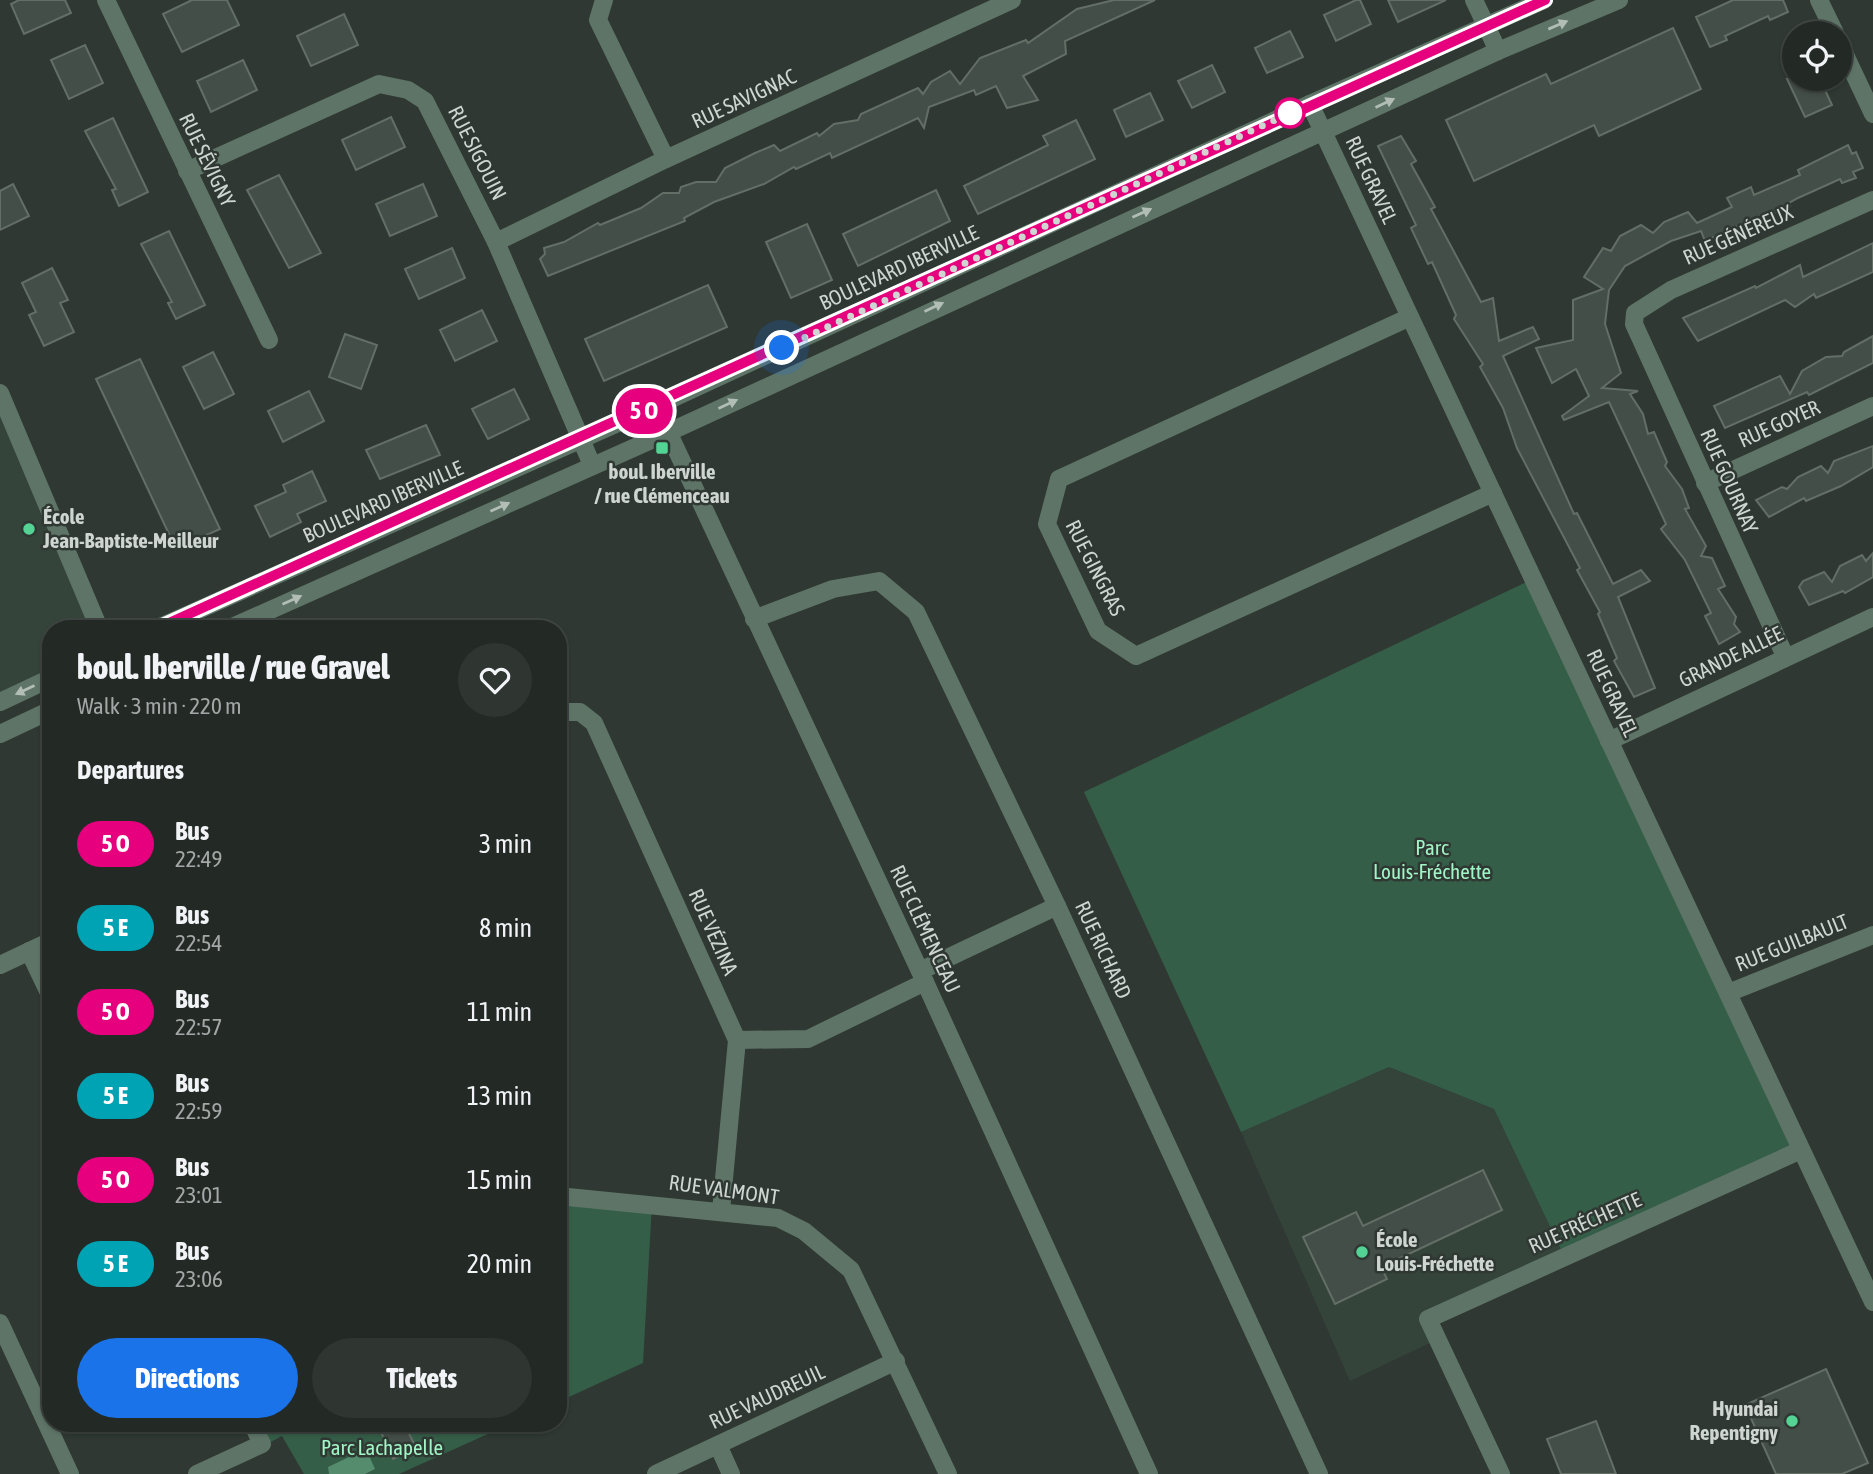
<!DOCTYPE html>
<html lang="en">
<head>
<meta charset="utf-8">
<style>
  :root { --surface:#232a26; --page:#2f3632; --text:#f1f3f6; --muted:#a3a7a7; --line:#404643; --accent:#1a73e8 }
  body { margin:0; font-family:"Asap Condensed",sans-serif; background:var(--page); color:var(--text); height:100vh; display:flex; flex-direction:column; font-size:26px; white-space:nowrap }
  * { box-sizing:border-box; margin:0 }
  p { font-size:23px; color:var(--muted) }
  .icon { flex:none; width:38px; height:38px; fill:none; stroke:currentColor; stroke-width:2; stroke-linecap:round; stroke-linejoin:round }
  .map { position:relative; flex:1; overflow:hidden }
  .drawer { position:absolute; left:42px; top:620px; width:525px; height:812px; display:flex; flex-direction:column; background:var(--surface); border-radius:28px; box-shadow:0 2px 5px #0004,0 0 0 2px var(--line) }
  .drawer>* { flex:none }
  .badge { padding:0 14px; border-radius:23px; font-size:24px; line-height:46px }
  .controls { position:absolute; left:1782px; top:21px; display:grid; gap:14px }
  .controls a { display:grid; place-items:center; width:70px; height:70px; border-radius:50%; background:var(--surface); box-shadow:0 2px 5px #0004,0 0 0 2px var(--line); font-size:35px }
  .you { position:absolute; width:35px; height:35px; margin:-18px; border:5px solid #fff; border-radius:50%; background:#1a73e8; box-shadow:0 0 0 10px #1a73e833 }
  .map>.badge { position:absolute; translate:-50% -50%; box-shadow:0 0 0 4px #fff }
  h2 { padding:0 35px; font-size:26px; line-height:63px }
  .round { display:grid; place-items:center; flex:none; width:74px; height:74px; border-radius:37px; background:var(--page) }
  .overview { display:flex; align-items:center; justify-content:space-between; height:119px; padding:0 35px }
  h1 { font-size:33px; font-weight:800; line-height:52px }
  .action { display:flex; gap:14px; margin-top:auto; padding:14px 35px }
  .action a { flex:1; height:80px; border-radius:42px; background:var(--accent); color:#fff; font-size:28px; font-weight:800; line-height:80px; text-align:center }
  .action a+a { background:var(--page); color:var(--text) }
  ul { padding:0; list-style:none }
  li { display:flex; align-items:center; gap:21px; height:84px; padding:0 35px }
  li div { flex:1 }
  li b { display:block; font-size:26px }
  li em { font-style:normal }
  li .badge { min-width:77px; font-weight:700; text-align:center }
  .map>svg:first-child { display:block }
  .built { fill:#34443b }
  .green { fill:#355e48 }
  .water { fill:#548c6d }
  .building { fill:#444e48; stroke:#636e67; stroke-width:2 }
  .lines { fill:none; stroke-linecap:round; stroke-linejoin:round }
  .minor { stroke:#5d7467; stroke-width:18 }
  .oneway { fill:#b2bdb6 }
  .line-casing { stroke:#fff; stroke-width:16 }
  .line { stroke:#e6007e; stroke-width:10 }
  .walk { stroke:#cfd5d1; stroke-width:7; stroke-dasharray:0 12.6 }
  .stop-dot { fill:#fff; stroke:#e6007e; stroke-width:3.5 }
  .poi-dot { fill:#54d395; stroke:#2f3832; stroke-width:2.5 }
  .labels { text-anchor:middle; stroke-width:5; stroke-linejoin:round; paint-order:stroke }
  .street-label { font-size:21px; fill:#cfd5d1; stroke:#2f3832 }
  .poi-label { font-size:21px; font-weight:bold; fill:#cfd5d1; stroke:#2f3832; text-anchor:start }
  .park-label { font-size:21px; fill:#a1f6c7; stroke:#2f3832 }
</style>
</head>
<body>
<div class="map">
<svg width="1873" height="1474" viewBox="0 0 1873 1474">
  <rect width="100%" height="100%" fill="#2f3832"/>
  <g class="built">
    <polygon points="0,393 99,628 51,628 51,678 0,702"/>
    <polygon points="1389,1067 1494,1109 1565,1258 1429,1318 1438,1339 1350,1381 1241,1132"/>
  </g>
  <g class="green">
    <polygon points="1533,579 1801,1150 1565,1258 1494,1109 1389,1067 1241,1132 1084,792"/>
    <polygon points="558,1196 652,1204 643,1363 558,1402"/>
    <polygon points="252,1423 512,1423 399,1474 304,1474 282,1436 263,1446"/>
  </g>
  <polygon class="water" points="366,1449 375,1469 365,1474 329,1474 328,1467"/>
  <g class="building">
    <polygon points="19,0 65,0 71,13 24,34 11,4"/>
    <polygon points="192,0 227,0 239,25 182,52 163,14"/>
    <polygon points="1114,0 1155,0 1065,41 1066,54 1023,76 1038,100 1007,108 996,86 976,95 974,90 929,107 924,128 918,118 832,158 830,153 796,169 794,167 764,184 714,202 684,218 685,221 548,276 540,259 545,254 544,248 564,242 598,223 600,225 641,208 663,193 679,193 681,187 696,182 716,182 725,168 755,153 774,145 780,151 817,133 819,136 834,124 858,120 861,114 918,88 923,94 931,82 950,71 960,84 980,58 1026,40 1028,43 1077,9"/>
    <polygon points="1356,0 1360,0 1371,24 1336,41 1324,15"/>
    <polygon points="1388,0 1446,0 1398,22"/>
    <polygon points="1733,0 1783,0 1788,12 1770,20 1768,16 1725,36 1727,40 1710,47 1696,17"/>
    <polygon points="344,14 358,45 311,66 297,36"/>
    <polygon points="1673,28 1701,89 1599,136 1594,125 1474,181 1446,120 1546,74 1551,84"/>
    <polygon points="1290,31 1303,57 1267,73 1255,48"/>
    <polygon points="85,45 103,83 69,99 51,60"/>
    <polygon points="243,60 257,90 211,112 197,81"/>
    <polygon points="1212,65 1225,92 1192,108 1178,81"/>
    <polygon points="1787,79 1820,79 1832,105 1805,117"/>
    <polygon points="1150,93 1163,120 1126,137 1114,110"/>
    <polygon points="391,117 405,147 356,170 342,140"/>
    <polygon points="113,118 148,192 119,206 112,190 116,189 85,131"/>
    <polygon points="1076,120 1095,159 978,214 964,186 1048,145 1043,136"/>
    <polygon points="1401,136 1416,161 1411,164 1435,207 1431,209 1481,302 1493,298 1499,341 1533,327 1539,339 1503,356 1574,514 1577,513 1613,584 1641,570 1650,581 1618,597 1655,688 1634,697 1614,661 1617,658 1598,614 1600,612 1577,570 1580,568 1517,448 1503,408 1480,367 1483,364 1454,319 1456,315 1432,262 1428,264 1411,228 1416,225 1378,146"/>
    <polygon points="1848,145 1852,154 1856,152 1863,168 1853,172 1856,178 1842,183 1840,179 1798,198 1789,203 1790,206 1772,214 1771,211 1705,241 1701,231 1671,241 1625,266 1609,290 1605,324 1621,373 1602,388 1638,391 1630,394 1643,414 1648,434 1654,432 1667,462 1665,466 1682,489 1689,508 1685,509 1706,546 1701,556 1712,558 1725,586 1718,589 1736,617 1734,624 1740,632 1719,644 1705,616 1711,613 1685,560 1661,529 1666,524 1609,402 1564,420 1562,416 1589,396 1576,369 1552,383 1536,348 1573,340 1573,300 1603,289 1584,277 1603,248 1611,251 1620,236 1641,225 1653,233 1664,222 1688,212 1697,223 1732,207 1727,198 1751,187 1754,195 1800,175 1798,170"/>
    <polygon points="279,175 321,253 289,268 247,190"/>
    <polygon points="13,184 29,216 0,230 0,191"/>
    <polygon points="423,184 437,216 390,236 376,204"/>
    <polygon points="936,190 950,221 858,266 843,234"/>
    <polygon points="807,224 832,280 791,298 766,242"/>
    <polygon points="169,231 205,305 176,319 168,303 172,302 141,244"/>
    <polygon points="1873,243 1873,272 1816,298 1814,294 1795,307 1785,300 1698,341 1683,318 1755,286 1756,288 1800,265 1803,277"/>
    <polygon points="452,248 465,278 419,299 405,269"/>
    <polygon points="52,268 68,300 60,303 74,332 44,346 29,315 36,312 22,283"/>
    <polygon points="708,285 727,327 604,381 585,339"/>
    <polygon points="482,310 497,341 455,361 440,330"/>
    <polygon points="345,334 377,345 361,389 329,377"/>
    <polygon points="1873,336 1873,363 1809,395 1807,392 1725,428 1714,406 1780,376 1790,394 1802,371 1826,357 1842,356 1844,352"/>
    <polygon points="213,352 234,394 204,409 183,367"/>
    <polygon points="140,359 220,529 176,549 96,379"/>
    <polygon points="514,389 529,419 488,439 472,409"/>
    <polygon points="309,391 324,421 283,442 268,411"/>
    <polygon points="426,425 440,455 380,479 366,450"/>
    <polygon points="1873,446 1873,467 1841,486 1806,501 1804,498 1769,517 1756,500 1782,487 1787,489 1798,477 1821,466 1828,473 1834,461"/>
    <polygon points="312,471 326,501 297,514 301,522 270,537 255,506 286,492 283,485"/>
    <polygon points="1873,553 1873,577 1845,593 1843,591 1809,605 1799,587 1803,581 1824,572 1832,582 1840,566 1862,555 1866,561"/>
    <polygon points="1483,1170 1502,1210 1381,1267 1387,1279 1335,1304 1303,1237 1356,1212 1363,1226"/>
    <polygon points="1826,1369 1868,1463 1842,1474 1776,1474 1745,1405"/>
    <polygon points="1596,1421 1616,1474 1561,1474 1547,1439"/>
    <polygon points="377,1423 404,1423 416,1448 393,1459"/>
  </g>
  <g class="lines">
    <g class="minor">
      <polyline points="106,0 269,340"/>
      <polyline points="604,0 598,20 666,159"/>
      <polyline points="1474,0 1498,51"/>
      <polyline points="1819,0 1835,33"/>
      <polyline points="1839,42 1873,114"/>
      <polyline points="1310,104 1873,1302"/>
      <polyline points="187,171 379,84 408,90 425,101 496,242 592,465"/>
      <polyline points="496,242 666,159 1012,0"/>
      <polyline points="1410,317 1059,479 1047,524 1098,631 1136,656 1493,493"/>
      <polyline points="0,393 99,628"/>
      <polyline points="656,406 925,982 1149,1474"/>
      <polyline points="1705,483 1873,406"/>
      <polyline points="754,619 833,589 879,581 916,612 1057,906 1319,1474"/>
      <polyline points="158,628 656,406 1310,104 1544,0"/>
      <polyline points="230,628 667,433 1498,51 1619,0"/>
      <polyline points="1785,656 1634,324 1635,313 1671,290 1873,200"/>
      <polyline points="0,702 51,678"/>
      <polyline points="558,712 580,712 594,723 737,1040 721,1211"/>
      <polyline points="0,734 51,710"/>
      <polyline points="1609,741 1873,617"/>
      <polyline points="29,951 51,997"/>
      <polyline points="0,965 51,941"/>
      <polyline points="920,971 1057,906"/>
      <polyline points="1728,993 1873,935"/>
      <polyline points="737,1040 808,1039 925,982"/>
      <polyline points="558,1196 778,1218 804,1231 851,1270 948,1474"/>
      <polyline points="0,1323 70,1474"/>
      <polyline points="718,1445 731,1474"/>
      <polyline points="197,1474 262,1444 252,1423"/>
      <polyline points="656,1474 896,1361"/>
      <polyline points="1501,1474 1428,1319 1801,1150"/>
    </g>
  </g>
  <defs><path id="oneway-solid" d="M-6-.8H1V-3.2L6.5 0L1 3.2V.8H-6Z" transform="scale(1.75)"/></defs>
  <g class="oneway">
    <use href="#oneway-solid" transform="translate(1558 25) rotate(-23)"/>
    <use href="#oneway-solid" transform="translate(1385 103) rotate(-25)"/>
    <use href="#oneway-solid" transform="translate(1142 213) rotate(-24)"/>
    <use href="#oneway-solid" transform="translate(934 307) rotate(-25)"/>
    <use href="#oneway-solid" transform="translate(728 404) rotate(-25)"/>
    <use href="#oneway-solid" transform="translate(500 507) rotate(-24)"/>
    <use href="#oneway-solid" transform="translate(292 600) rotate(-24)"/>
    <use href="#oneway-solid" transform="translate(25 690) rotate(155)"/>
  </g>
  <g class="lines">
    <g class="line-casing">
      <path id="line" d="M 158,628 C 621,421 1082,208 1545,0"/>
    </g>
    <use href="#line" class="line"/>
    <polyline class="walk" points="782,348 1290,113"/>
  </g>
  <circle class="stop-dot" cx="1290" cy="113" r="14"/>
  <g class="poi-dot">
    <rect x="655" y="441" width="14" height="14" rx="3.5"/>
    <circle cx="29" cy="529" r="7"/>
    <circle cx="1362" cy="1252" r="7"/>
    <circle cx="1792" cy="1421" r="7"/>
  </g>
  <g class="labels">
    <g class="street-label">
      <text transform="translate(744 99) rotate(-25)" y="7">RUE SAVIGNAC</text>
      <text transform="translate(477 153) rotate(63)" y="7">RUE SIGOUIN</text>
      <text transform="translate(207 160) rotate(64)" y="7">RUE SÉVIGNY</text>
      <text transform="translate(1371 180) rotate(65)" y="7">RUE GRAVEL</text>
      <text transform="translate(1738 235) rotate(-24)" y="7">RUE GÉNÉREUX</text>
      <text transform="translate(899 268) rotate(-25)" y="7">BOULEVARD IBERVILLE</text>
      <text transform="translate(1779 424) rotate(-24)" y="7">RUE GOYER</text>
      <text transform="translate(1729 481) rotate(66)" y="7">RUE GOURNAY</text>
      <text transform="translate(383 502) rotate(-24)" y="7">BOULEVARD IBERVILLE</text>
      <text transform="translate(1095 568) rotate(63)" y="7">RUE GINGRAS</text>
      <text transform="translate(1731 657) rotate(-26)" y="7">GRANDE ALLÉE</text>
      <text transform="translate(1612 693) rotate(65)" y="7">RUE GRAVEL</text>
      <text transform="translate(925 929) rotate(65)" y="7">RUE CLÉMENCEAU</text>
      <text transform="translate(713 932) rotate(66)" y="7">RUE VÉZINA</text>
      <text transform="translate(1792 943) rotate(-22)" y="7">RUE GUILBAULT</text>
      <text transform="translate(1103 950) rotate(65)" y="7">RUE RICHARD</text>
      <text transform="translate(724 1190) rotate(8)" y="7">RUE VALMONT</text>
      <text transform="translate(1585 1223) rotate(-24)" y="7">RUE FRÉCHETTE</text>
      <text transform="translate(767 1397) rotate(-25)" y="7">RUE VAUDREUIL</text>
    </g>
    <g class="poi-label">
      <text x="662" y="479" text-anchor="middle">boul. Iberville<tspan x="662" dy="24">/ rue Clémenceau</tspan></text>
      <text x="43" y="524">École<tspan x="43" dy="24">Jean-Baptiste-Meilleur</tspan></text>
      <text x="1376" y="1247">École<tspan x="1376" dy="24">Louis-Fréchette</tspan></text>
      <text x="1778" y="1416" text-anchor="end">Hyundai<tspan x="1778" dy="24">Repentigny</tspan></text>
    </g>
    <g class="park-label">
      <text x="1432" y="855">Parc<tspan x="1432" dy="24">Louis-Fréchette</tspan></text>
      <text x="382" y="1455">Parc Lachapelle</text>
    </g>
  </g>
</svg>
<div class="controls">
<a><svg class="icon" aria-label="locate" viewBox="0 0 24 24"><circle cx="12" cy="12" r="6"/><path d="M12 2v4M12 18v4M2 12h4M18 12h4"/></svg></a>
</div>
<div class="you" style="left:782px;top:348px"></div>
<b class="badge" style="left:644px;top:411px;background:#e6007e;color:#fff">5 O</b>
<section class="drawer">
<div class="overview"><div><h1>boul. Iberville / rue Gravel</h1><p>Walk · 3 min · 220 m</p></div><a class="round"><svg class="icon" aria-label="heart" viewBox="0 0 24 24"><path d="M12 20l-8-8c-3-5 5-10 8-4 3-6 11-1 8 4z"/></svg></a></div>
<h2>Departures</h2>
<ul>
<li><span class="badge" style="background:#e6007e;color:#fff">5 O</span><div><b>Bus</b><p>22:49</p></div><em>3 min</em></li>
<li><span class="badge" style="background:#00a3b4;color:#fff">5 E</span><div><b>Bus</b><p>22:54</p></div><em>8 min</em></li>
<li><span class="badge" style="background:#e6007e;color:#fff">5 O</span><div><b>Bus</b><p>22:57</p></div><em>11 min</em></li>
<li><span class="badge" style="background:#00a3b4;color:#fff">5 E</span><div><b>Bus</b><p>22:59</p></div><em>13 min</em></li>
<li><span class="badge" style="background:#e6007e;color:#fff">5 O</span><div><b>Bus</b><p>23:01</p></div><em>15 min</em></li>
<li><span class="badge" style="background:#00a3b4;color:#fff">5 E</span><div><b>Bus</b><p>23:06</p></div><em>20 min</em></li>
</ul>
<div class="action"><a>Directions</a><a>Tickets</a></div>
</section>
</div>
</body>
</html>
